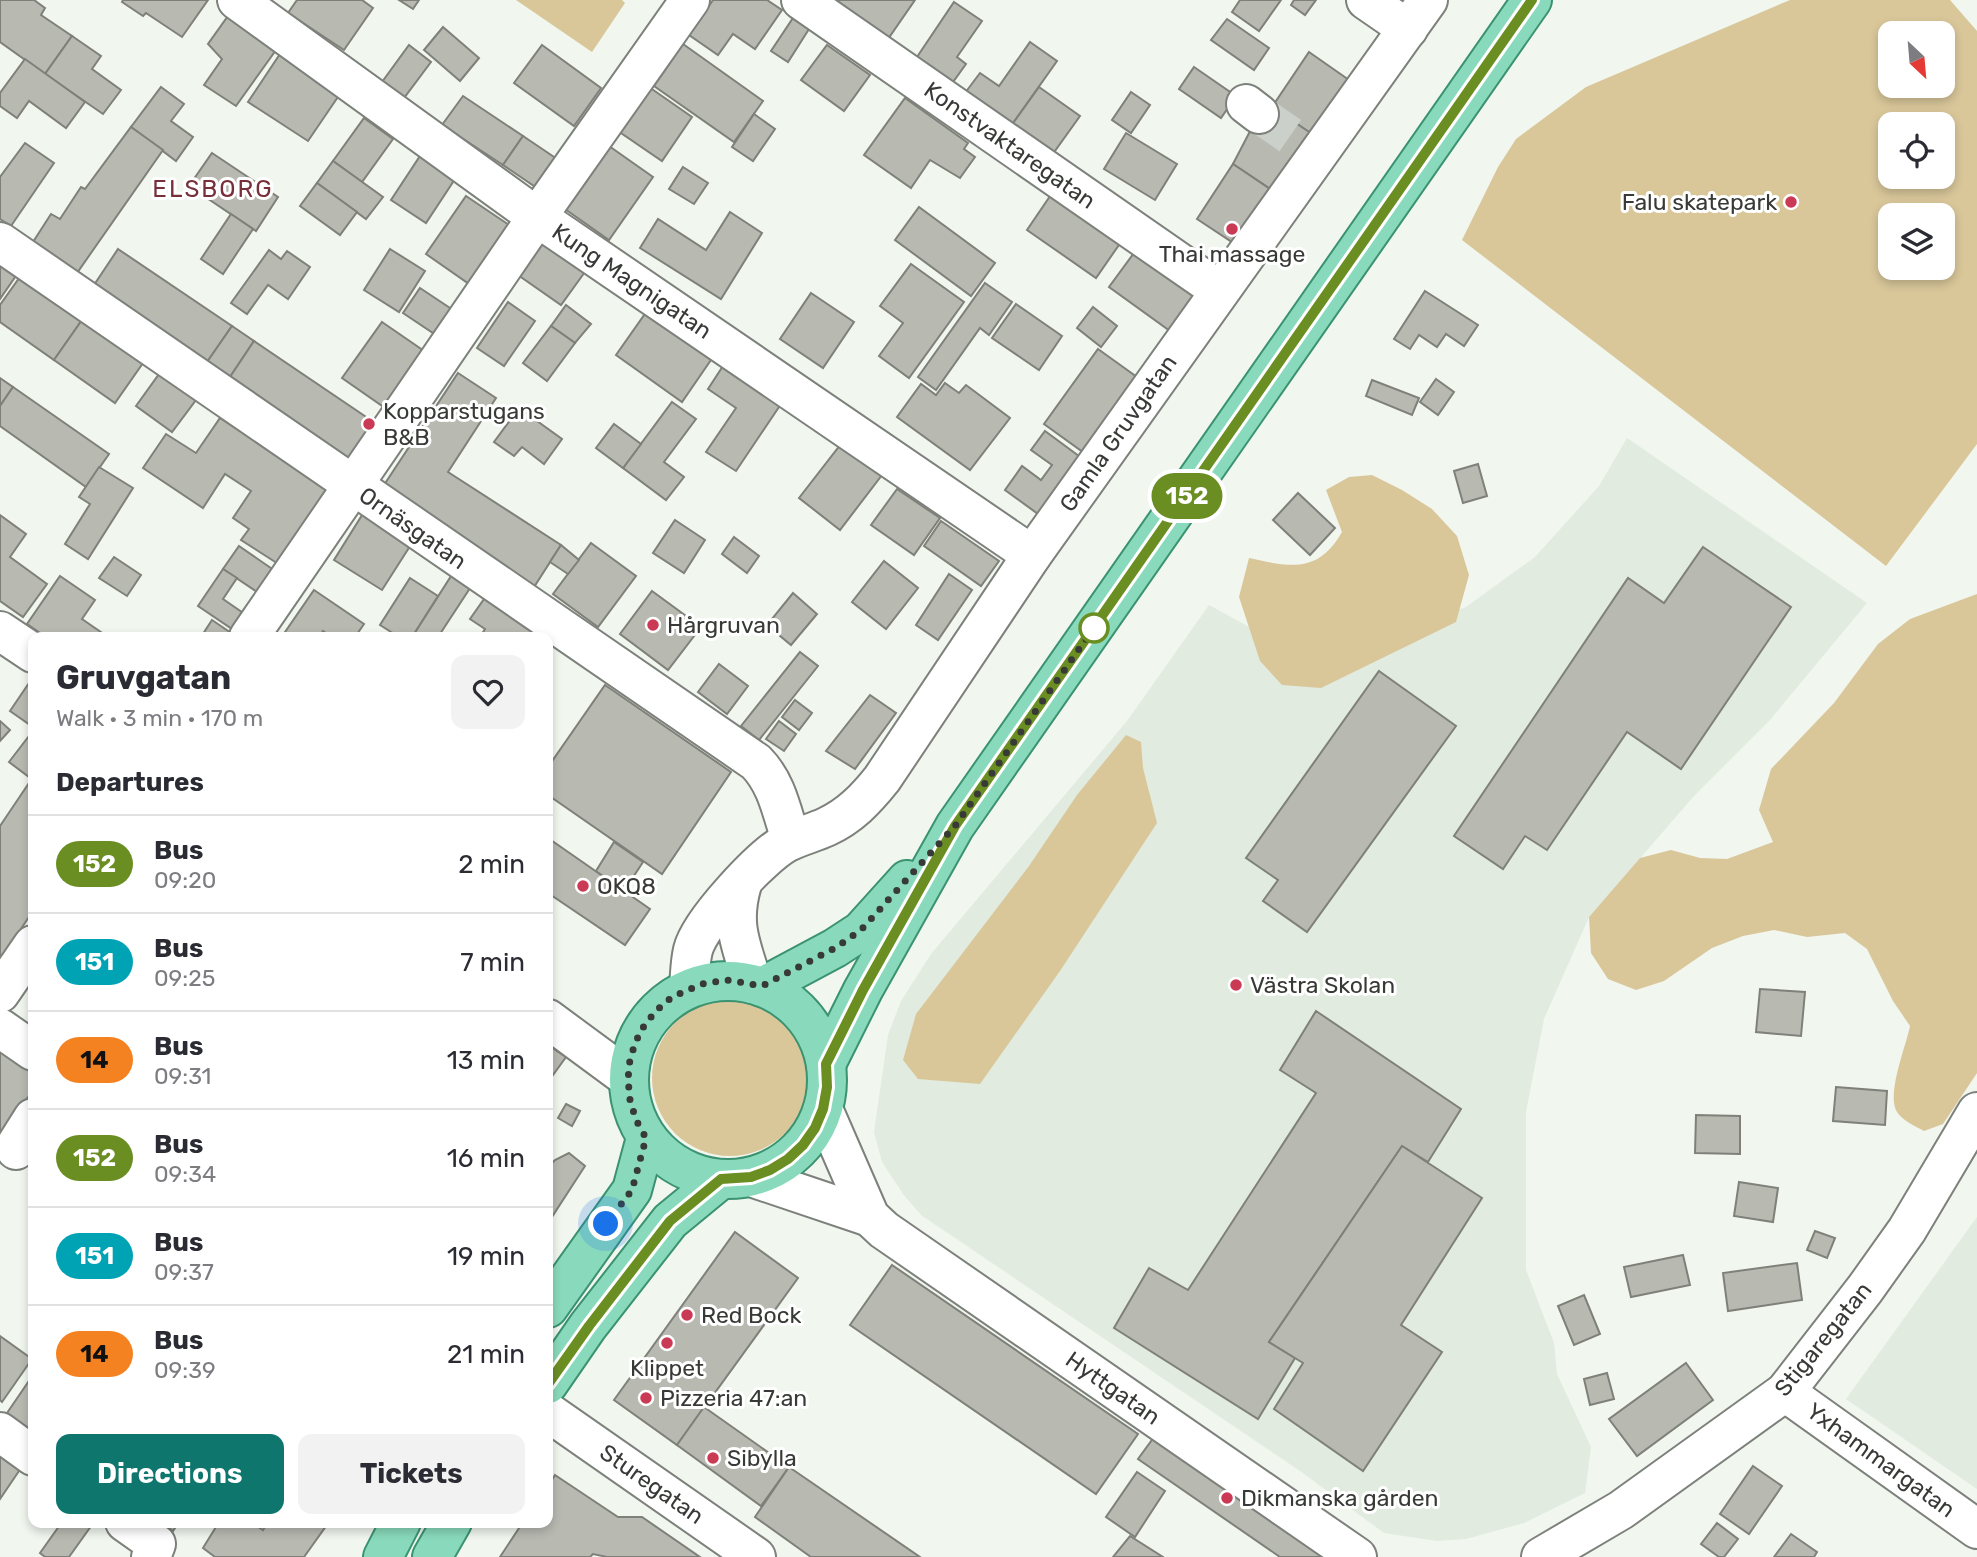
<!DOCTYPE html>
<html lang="en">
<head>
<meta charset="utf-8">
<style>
  :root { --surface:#fff; --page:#f2f2f3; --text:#2b2b33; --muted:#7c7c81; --line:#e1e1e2; --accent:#0f766e }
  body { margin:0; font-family:Rubik,sans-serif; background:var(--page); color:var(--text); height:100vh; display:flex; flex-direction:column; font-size:26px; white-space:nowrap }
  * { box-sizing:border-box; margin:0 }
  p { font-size:23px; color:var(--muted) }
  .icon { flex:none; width:38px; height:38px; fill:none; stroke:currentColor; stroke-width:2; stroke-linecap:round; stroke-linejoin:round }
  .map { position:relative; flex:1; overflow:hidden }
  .drawer { position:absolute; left:28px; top:632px; width:525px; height:896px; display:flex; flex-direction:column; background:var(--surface); border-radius:14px; box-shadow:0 4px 10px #0003 }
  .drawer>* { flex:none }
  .badge { padding:0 14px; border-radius:23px; font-size:24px; line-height:46px }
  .needle { width:46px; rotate:154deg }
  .tools { position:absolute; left:1878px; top:21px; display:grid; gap:14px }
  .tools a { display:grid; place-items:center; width:77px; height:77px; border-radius:14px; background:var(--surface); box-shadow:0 4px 10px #0003; font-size:35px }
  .you { position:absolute; width:35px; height:35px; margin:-18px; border:5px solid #fff; border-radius:50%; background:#1a73e8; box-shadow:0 0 0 10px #1a73e833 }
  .map>.badge { position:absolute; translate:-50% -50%; box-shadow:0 0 0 4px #fff }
  h2 { padding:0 28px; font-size:26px; line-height:63px }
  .round { display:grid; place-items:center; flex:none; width:74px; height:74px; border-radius:14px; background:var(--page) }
  .overview { display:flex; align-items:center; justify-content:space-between; height:119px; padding:0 28px }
  h1 { font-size:33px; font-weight:700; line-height:52px }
  .cta { display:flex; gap:14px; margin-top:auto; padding:14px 28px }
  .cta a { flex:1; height:80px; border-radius:14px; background:var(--accent); color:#fff; font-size:28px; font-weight:700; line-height:80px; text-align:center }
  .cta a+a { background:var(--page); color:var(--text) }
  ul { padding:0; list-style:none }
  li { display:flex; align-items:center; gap:21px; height:98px; padding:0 28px; border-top:2px solid var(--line) }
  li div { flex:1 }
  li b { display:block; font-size:26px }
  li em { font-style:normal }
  li .badge { min-width:77px; font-weight:700; text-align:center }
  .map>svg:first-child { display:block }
  .built { fill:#e1ebdf }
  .green { fill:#d9c79a; fill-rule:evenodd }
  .building { fill:#b8bab2; stroke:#7f8079; stroke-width:2 }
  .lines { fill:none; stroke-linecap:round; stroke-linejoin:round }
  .minor-tunnel { stroke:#ccd0ca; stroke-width:38; stroke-dasharray:38 19; stroke-linecap:butt }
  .minor-casing { stroke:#7d817b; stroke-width:42 }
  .major-casing { stroke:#3a9271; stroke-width:42 }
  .minor { stroke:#fff; stroke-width:38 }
  .major { stroke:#89dabc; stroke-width:38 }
  .line-casing { stroke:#fff; stroke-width:16 }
  .line { stroke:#6b8e23; stroke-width:10 }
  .walk { stroke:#383a37; stroke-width:7; stroke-dasharray:0 12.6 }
  .poi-dot { fill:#ca3a55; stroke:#fff; stroke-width:2.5 }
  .stop-dot { fill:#fff; stroke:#6b8e23; stroke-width:3.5 }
  .labels { text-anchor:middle; stroke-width:6; stroke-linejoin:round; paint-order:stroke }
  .street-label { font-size:23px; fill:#383a37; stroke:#fff }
  .poi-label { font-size:23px; fill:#383a37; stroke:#fff; text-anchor:start }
  .neighbourhood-label { font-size:24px; letter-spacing:2px; fill:#77303a; stroke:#fff }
</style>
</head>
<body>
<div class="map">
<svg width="1977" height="1557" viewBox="0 0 1977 1557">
  <rect width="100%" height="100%" fill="#f1f6ef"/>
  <g class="built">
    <polygon points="1627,438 1867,603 1770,720 1694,796 1589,917 1544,1019 1526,1112 1526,1270 1554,1343 1557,1374 1591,1447 1585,1493 1524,1523 1466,1539 1437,1541 1384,1533 1300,1471 921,1215 903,1194 882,1162 874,1132 888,1035 901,1001 931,954 1127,721 1209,605 1260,633 1364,645 1466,607 1535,557 1599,486"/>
    <polygon points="1977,1217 1977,1489 1846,1399"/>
  </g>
  <g class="green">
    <polygon points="516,0 622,0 625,3 592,52"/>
    <path d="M 1790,0 L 1950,0 L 1977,31 L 1977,444 L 1886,566 L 1462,240 L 1498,167 L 1516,139 L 1586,87 ZM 1890,33 L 1942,33 L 1942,86 L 1890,86 ZM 1890,124 L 1942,124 L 1942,177 L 1890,177 ZM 1942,215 L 1942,268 L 1890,268 L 1890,215 Z"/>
    <path d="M 1372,475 L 1402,490 L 1432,509 L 1457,536 L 1469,575 L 1456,622 L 1321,688 L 1282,685 L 1260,661 L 1239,597 L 1249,558 C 1290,567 1318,574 1342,532 L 1326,490 L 1349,477 Z"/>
    <path d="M 1977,594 L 1977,1073 L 1943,1124 L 1924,1131 C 1915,1126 1903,1121 1897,1112 C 1886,1095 1906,1046 1910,1026 L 1893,1001 L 1867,949 L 1845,933 L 1807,937 L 1774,930 L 1743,936 L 1712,948 L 1664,981 L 1636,990 L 1608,979 L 1591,953 L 1589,917 L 1640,858 L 1671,850 L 1700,858 L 1727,859 L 1773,842 L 1759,810 L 1771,769 L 1834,703 L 1878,644 L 1910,619 Z"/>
    <polygon points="1126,735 1141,742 1143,768 1157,823 1060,971 980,1084 918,1079 903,1060 916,1014 1029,866 1077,795"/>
    <circle cx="730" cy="1078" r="78"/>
  </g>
  <g class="building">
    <polygon points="0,0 34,0 45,8 41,15 72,36 45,74 0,42"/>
    <polygon points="123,0 208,0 182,37 146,13 143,16 122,2"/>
    <polygon points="297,0 362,0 373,8 344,50 288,13"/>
    <polygon points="399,0 419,0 413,9"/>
    <polygon points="713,0 767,0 782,10 755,49 733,34 718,55 689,35"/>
    <polygon points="836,0 915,0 888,39 835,3"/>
    <polygon points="1240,0 1281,0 1259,31 1232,12"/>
    <polygon points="1294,0 1316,0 1305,15 1291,5"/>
    <polygon points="954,2 982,21 957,57 966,64 953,82 917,57"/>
    <polygon points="233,9 281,43 236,106 204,85 222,59 208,44"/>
    <polygon points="793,18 809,29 788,62 771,51"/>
    <polygon points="1227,19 1269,48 1254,70 1211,40"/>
    <polygon points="443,27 479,58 460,81 424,50"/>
    <polygon points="72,36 101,56 92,69 121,90 103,114 45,74"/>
    <polygon points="1030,42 1057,61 1011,126 965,93 980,73 999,86"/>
    <polygon points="683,44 763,101 734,142 654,86"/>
    <polygon points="409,45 431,62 404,98 382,82"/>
    <polygon points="542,45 601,88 574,126 514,83"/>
    <polygon points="827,45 870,75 844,111 801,80"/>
    <polygon points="284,48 344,88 308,141 248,102"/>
    <polygon points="1309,52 1349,80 1312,134 1272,107"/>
    <polygon points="25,59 85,102 66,128 29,101 17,118 0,106 0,93"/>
    <polygon points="1194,67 1236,96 1221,118 1179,89"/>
    <polygon points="161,87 184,104 171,121 193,137 176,161 131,127"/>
    <polygon points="649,87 692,117 662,161 618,131"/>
    <polygon points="1039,87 1080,116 1052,155 1011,126"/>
    <polygon points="1131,92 1150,105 1131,133 1112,120"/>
    <polygon points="463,96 523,136 503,165 442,125"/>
    <polygon points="905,98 968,143 964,149 975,157 960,178 930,160 911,188 864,155"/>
    <polygon points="1272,107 1312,134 1273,191 1233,164 1259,114"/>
    <polygon points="754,114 775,129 753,161 732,147"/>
    <polygon points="364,118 393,139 362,182 333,161"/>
    <polygon points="131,127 163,150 77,273 33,242 51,214 60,219 81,187 85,189"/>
    <polygon points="1126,133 1177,164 1155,200 1104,169"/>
    <polygon points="523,136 557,159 537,188 503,165"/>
    <polygon points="25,143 54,163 11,226 0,219 0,177"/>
    <polygon points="609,146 653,177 609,240 565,209"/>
    <polygon points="212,153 278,197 256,231 189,186"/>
    <polygon points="420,156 455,179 426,223 391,200"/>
    <polygon points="333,161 383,197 366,219 317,183"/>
    <polygon points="1233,164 1273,191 1238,246 1197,219"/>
    <polygon points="683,167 708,183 694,204 669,189"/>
    <polygon points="317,183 357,212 340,235 300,206"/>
    <polygon points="1059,183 1128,232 1096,278 1027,230"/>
    <polygon points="466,196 512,227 472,286 426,254"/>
    <polygon points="919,207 995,263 971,296 895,240"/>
    <polygon points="730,212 762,233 721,299 640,248 658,219 706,250"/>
    <polygon points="231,214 253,229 223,274 201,259"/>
    <polygon points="545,238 587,269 561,305 518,275"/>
    <polygon points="1142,242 1210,291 1177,336 1109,287"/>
    <polygon points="118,249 232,326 205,365 92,288"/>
    <polygon points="390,249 425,271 399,312 364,290"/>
    <polygon points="269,250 281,259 287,251 310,267 288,299 268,285 247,314 231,303"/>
    <polygon points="0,254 22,267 0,299"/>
    <polygon points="911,264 964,302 909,378 879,356 903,323 880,306"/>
    <polygon points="27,267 89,310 54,360 0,322 0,305"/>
    <polygon points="985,283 1012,302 989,335 980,328 936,390 918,377"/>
    <polygon points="420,288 456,312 439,337 403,313"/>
    <polygon points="1425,291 1478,325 1464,346 1446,334 1437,347 1419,335 1410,349 1394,339"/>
    <polygon points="811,293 854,322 823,368 780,339"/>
    <polygon points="508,302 535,321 504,366 477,348"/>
    <polygon points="1016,304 1062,336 1039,370 992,338"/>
    <polygon points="566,305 591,324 575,343 551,326"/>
    <polygon points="1093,307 1117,326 1101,347 1077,328"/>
    <polygon points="89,310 150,353 115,403 54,360"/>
    <polygon points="647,311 713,357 682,402 616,355"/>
    <polygon points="382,322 427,353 388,410 342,378"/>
    <polygon points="232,326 254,341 228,380 205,365"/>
    <polygon points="551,326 575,343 547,381 523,363"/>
    <polygon points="254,341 378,425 352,463 228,380"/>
    <polygon points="1098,349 1148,385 1094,460 1044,424"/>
    <polygon points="725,363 783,401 736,471 706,452 736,408 708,389"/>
    <polygon points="162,370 199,396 172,432 136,406"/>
    <polygon points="458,373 496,398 448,472 561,545 534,587 382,488"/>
    <polygon points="0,378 13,387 0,406"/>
    <polygon points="1436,379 1454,392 1438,415 1420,402"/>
    <polygon points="1372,380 1419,398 1412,415 1366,396"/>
    <polygon points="945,383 959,393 966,385 1010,418 970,470 897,417 921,384 936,395"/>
    <polygon points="13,387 109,454 86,487 0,426 0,406"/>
    <polygon points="672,402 696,419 664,462 684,477 666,500 623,468"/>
    <polygon points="519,408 562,439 544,464 522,447 514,456 494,442"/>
    <polygon points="220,418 333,493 283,567 241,540 249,529 233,518 251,491 225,474 203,508 143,468 166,434 196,453"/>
    <polygon points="614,424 641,444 623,468 596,448"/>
    <polygon points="1045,431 1091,465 1049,522 1005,490 1022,466 1041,480 1052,465 1031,450"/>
    <polygon points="841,444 882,475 840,530 799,498"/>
    <polygon points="1478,464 1487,496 1463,503 1454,471"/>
    <polygon points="99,467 133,488 88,559 65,544 90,504 79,497"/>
    <polygon points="897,489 940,518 914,555 871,525"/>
    <polygon points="1298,493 1335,528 1310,555 1273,520"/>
    <polygon points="364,512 412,543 382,590 334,560"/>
    <polygon points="0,515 26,534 10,557 47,584 23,617 0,601"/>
    <polygon points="675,520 705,540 684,573 653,553"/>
    <polygon points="941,521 999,561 981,586 924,546"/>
    <polygon points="734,537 759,556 747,573 722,554"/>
    <polygon points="591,543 636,576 598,627 553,594"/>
    <polygon points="561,545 579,560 568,574 550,562"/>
    <polygon points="239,546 278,573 263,596 223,569"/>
    <polygon points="1703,547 1791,607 1681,769 1627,732 1547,850 1525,836 1503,869 1454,836 1628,578 1664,603"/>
    <polygon points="114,557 141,575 127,596 99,578"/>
    <polygon points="884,561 918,588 886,629 852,602"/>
    <polygon points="223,569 237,578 223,599 249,617 238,633 198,606"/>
    <polygon points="455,570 474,582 438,637 412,637"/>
    <polygon points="949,574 972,590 938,640 916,625"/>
    <polygon points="60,576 95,600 82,619 108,637 46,637 27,624"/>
    <polygon points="410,578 438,596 412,637 399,637 380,625"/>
    <polygon points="314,590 364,624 355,637 331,637 323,631 319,637 286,637 283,635"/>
    <polygon points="652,591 701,627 668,670 620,634"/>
    <polygon points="489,592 543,630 538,637 480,637 485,629 470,619"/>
    <polygon points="793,593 817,614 791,645 767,625"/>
    <polygon points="212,620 237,637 201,637"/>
    <polygon points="800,652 818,666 759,740 741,726"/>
    <polygon points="719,664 748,686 727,714 698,692"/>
    <polygon points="1379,671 1456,726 1307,932 1263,901 1278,880 1246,858"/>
    <polygon points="31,680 33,681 33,727 10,711"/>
    <polygon points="605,685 731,772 662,874 548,795 548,767"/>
    <polygon points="870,695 896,713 855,769 826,751"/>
    <polygon points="795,700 812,713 799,730 782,717"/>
    <polygon points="0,721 10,730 0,741"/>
    <polygon points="779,721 796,734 784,751 766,739"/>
    <polygon points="32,732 33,771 29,777 9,762"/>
    <polygon points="33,777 33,911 0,960 0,826"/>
    <polygon points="548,838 650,909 625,945 548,893"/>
    <polygon points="614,842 643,862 624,891 596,871"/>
    <polygon points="1760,989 1805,992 1801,1036 1756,1032"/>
    <polygon points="1316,1011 1461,1109 1428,1162 1402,1146 1269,1342 1295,1358 1258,1419 1114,1328 1149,1268 1188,1290 1316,1093 1280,1070"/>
    <polygon points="548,1045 566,1057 548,1082"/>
    <polygon points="0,1050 33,1073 33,1090 0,1137"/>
    <polygon points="1836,1087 1887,1091 1885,1125 1833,1121"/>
    <polygon points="566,1104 580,1111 572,1126 558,1118"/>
    <polygon points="1696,1115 1740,1116 1740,1154 1695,1153"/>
    <polygon points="1402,1146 1482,1198 1401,1325 1442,1352 1363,1471 1274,1409 1303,1363 1269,1342"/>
    <polygon points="569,1153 585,1166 548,1223 548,1167 555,1160"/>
    <polygon points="1739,1182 1778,1188 1773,1222 1734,1216"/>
    <polygon points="1815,1231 1835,1238 1827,1258 1807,1250"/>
    <polygon points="735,1232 798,1278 677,1445 614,1400"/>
    <polygon points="1683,1255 1690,1285 1631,1297 1624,1267"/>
    <polygon points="1797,1263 1802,1300 1728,1311 1723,1273"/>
    <polygon points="892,1265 1138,1434 1096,1494 850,1325"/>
    <polygon points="1584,1295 1600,1334 1574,1345 1558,1306"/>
    <polygon points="0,1336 32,1359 2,1402 0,1400"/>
    <polygon points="1686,1363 1713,1400 1637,1456 1609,1419"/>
    <polygon points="1607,1373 1614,1399 1590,1405 1584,1379"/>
    <polygon points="33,1375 33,1435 5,1416"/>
    <polygon points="704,1407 789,1467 761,1506 677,1445"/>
    <polygon points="1160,1429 1342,1557 1280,1557 1138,1459"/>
    <polygon points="0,1453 21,1468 0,1499"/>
    <polygon points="1753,1466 1782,1486 1749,1534 1720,1514"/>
    <polygon points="789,1467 920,1557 811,1557 755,1517"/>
    <polygon points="1137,1472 1165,1491 1135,1537 1106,1517"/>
    <polygon points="555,1475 618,1517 642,1517 700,1557 607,1557 593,1554 590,1557 500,1557 523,1522 548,1522 548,1486"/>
    <polygon points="62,1522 94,1522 69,1557 45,1557 40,1553"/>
    <polygon points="161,1522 179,1522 173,1531"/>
    <polygon points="219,1522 251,1522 263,1530 268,1522 329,1522 304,1557 215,1557 203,1548"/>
    <polygon points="1717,1523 1738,1539 1724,1557 1719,1557 1701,1544"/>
    <polygon points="1791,1534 1817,1552 1814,1557 1774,1557"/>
    <polygon points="1130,1536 1163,1557 1113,1557"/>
  </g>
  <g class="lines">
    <polyline class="minor-tunnel" points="1259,114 1304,145"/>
    <g class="minor-casing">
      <g id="minor">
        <polyline points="237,0 537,217 1032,555"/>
        <polyline points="801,0 1219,290"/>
        <polyline points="1366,0 1408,29"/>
        <polyline points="1246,104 1259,114"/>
        <path d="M 0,242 L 756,762 C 777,783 782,813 791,840"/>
        <polyline points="0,631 33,653"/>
        <polyline points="249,637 537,217 690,0"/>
        <path d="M 742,884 C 730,925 741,945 753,984"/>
        <path d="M 689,988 C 690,976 690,962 693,950 C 700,922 761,857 786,843 C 799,836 813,833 826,827 C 850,816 866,799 882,779 L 1032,555 L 1428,0"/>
        <polyline points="0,993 33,945"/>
        <polyline points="548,1019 628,1078"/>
        <polyline points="0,1028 33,1051"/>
        <polyline points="823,1109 870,1217 884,1230 1357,1557"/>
        <polyline points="16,1150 16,1145 33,1118"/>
        <polyline points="751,1177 870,1217"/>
        <polyline points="1785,1392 1977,1529"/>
        <polyline points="548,1412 756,1557"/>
        <polyline points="0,1432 33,1456"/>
        <polyline points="125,1522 156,1544 151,1557"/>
        <polyline points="1541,1557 1621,1510 1785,1392 1865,1289 1907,1230 1977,1112"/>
      </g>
    </g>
    <g class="major-casing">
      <g id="major">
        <circle cx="728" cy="1080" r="99"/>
        <polyline points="762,987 835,948 861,931 907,880"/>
        <polyline points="826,1064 863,990 955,826 1532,0"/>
        <polyline points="548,1308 632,1190 646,1138"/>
        <polyline points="548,1384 588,1326 670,1221 721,1179"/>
        <polyline points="383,1557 401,1522"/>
        <polyline points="432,1557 452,1522"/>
      </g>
    </g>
    <use href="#minor" class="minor"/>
    <use href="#major" class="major"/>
  </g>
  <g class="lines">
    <g class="line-casing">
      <polyline id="line" points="548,1384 589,1326 670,1221 721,1179 751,1177 770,1170 788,1159 803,1145 815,1128 823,1109 827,1087 826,1064 863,990 955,826 1532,0"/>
    </g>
    <use href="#line" class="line"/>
    <polyline class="walk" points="606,1224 632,1190 646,1138 636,1120 630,1100 628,1079 630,1059 636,1041 645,1024 658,1009 672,997 702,984 727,980 762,986 835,948 861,930 955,826 1098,622 1094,628"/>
  </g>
  <g class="poi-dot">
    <circle cx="1791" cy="202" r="7"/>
    <circle cx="1232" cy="229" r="7"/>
    <circle cx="369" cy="424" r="7"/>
    <circle cx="653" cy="625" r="7"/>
    <circle cx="583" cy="886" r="7"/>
    <circle cx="1236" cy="985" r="7"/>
    <circle cx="687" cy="1315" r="7"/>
    <circle cx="667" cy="1343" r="7"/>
    <circle cx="646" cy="1398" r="7"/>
    <circle cx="713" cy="1458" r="7"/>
    <circle cx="1227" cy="1498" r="7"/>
  </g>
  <circle class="stop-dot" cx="1094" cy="628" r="14"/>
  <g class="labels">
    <g class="street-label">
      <text transform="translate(1010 145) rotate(35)" y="8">Konstvaktaregatan</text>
      <text transform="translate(632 281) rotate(34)" y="8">Kung Magnigatan</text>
      <text transform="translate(1118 433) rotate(-55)" y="8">Gamla Gruvgatan</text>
      <text transform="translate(413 528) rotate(35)" y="8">Ornäsgatan</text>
      <text transform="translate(1823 1339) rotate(-51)" y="8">Stigaregatan</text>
      <text transform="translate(1113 1388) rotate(35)" y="8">Hyttgatan</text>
      <text transform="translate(1881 1460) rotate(36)" y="8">Yxhammargatan</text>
      <text transform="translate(652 1484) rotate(35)" y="8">Sturegatan</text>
    </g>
    <g class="poi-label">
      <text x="1777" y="210" text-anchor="end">Falu skatepark</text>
      <text x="1232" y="262" text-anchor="middle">Thai massage</text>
      <text x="383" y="419">Kopparstugans<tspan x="383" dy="26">B&amp;B</tspan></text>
      <text x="667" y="633">Hårgruvan</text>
      <text x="597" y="894">OKQ8</text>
      <text x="1250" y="993">Västra Skolan</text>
      <text x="701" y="1323">Red Bock</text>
      <text x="667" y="1376" text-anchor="middle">Klippet</text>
      <text x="660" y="1406">Pizzeria 47:an</text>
      <text x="727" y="1466">Sibylla</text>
      <text x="1241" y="1506">Dikmanska gården</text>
    </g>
    <g class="neighbourhood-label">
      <text x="213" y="197">ELSBORG</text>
    </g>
  </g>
</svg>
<div class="tools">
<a><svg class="needle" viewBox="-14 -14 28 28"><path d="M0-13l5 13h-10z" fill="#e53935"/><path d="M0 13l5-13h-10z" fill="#7c7c81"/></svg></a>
<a><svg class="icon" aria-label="locate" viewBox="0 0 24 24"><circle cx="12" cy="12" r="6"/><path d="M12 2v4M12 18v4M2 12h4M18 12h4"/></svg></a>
<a><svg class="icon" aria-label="layers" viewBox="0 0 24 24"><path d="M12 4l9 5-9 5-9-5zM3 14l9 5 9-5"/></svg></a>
</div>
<div class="you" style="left:606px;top:1224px"></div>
<b class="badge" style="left:1187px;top:496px;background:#6b8e23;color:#fff">152</b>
<section class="drawer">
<div class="overview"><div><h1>Gruvgatan</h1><p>Walk · 3 min · 170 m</p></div><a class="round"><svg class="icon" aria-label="heart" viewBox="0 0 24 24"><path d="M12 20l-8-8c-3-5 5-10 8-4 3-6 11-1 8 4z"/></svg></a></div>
<h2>Departures</h2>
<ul>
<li><span class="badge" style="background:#6b8e23;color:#fff">152</span><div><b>Bus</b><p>09:20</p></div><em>2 min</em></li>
<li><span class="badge" style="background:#00a3b4;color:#fff">151</span><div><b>Bus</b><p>09:25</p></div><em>7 min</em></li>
<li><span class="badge" style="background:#f58220;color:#111">14</span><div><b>Bus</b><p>09:31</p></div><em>13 min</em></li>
<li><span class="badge" style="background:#6b8e23;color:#fff">152</span><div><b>Bus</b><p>09:34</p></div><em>16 min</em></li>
<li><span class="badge" style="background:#00a3b4;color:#fff">151</span><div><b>Bus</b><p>09:37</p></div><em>19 min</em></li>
<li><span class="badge" style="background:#f58220;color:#111">14</span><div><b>Bus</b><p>09:39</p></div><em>21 min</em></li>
</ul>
<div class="cta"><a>Directions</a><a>Tickets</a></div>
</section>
</div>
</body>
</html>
